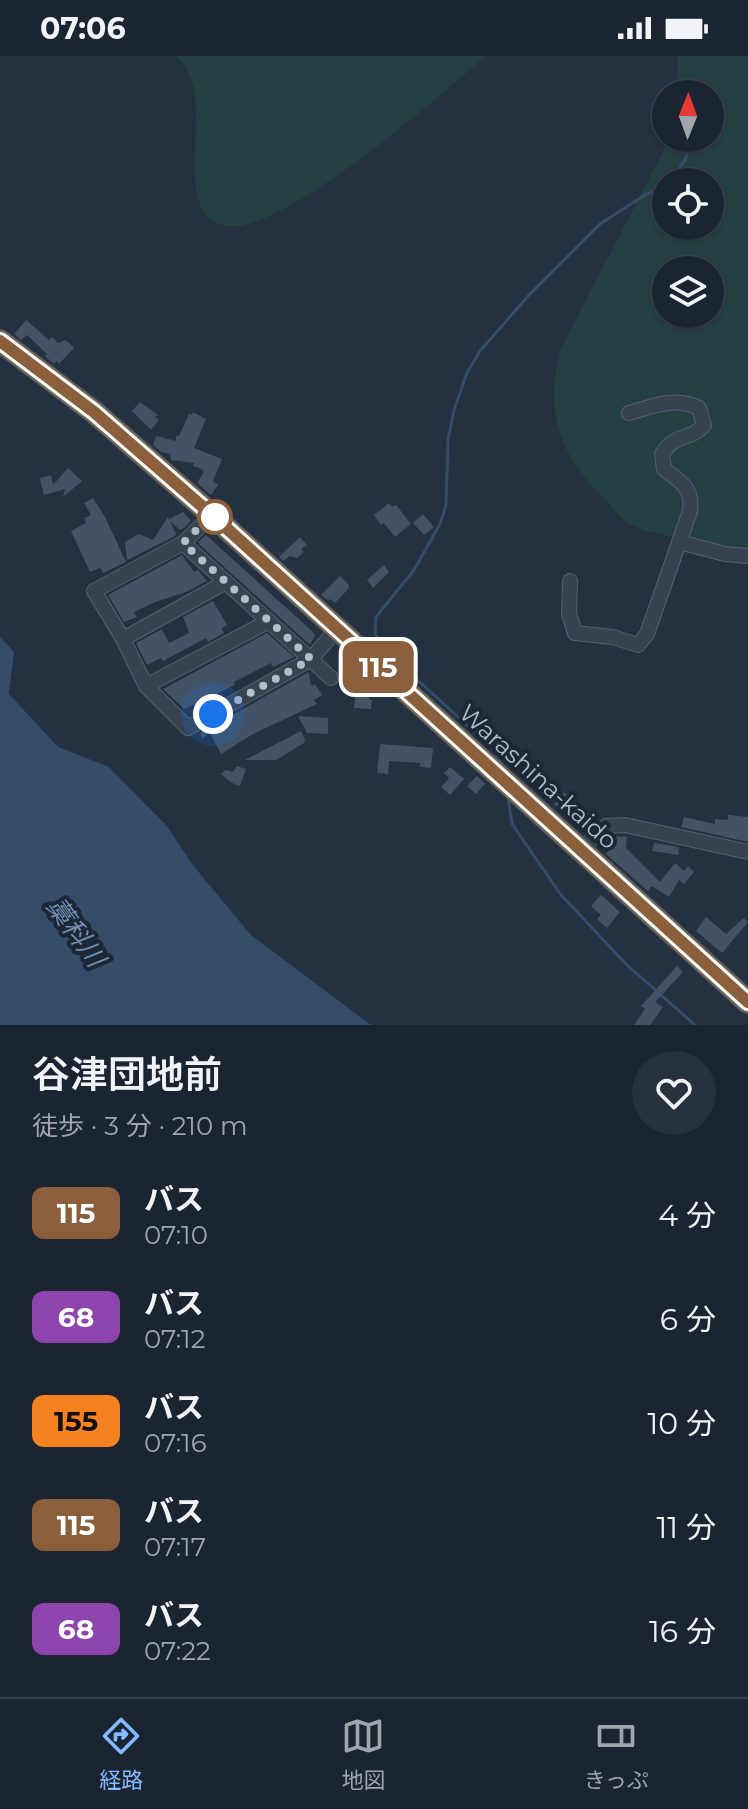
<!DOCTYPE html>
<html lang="ja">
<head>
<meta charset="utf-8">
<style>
  :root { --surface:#1a2531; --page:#27313d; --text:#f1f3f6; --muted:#9fa5ab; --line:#38424d; --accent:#84baff }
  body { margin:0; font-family:Montserrat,"Noto Sans JP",sans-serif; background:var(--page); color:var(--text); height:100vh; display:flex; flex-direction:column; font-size:30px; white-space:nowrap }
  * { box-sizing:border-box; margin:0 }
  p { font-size:26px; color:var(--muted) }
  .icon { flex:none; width:44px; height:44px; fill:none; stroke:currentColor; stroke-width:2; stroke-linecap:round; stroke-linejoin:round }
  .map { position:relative; height:969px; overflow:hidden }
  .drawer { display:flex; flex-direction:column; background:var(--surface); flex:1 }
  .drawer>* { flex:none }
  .badge { padding:0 16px; border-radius:12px; font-size:28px; line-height:52px }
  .needle { width:52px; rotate:1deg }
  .fabs { position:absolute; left:652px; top:24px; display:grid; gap:16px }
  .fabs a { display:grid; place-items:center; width:72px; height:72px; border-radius:50%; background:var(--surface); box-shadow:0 2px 6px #0004,0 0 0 2px var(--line); font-size:40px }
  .you { position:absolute; width:40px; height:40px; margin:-20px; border:6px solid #fff; border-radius:50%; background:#1a73e8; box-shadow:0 0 0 12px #1a73e833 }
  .map>.badge { position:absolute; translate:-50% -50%; box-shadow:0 0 0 4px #fff }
  .round { display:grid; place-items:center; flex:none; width:84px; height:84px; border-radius:42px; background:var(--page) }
  .head { display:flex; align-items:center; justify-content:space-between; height:136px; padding:0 32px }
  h1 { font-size:38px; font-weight:600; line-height:60px }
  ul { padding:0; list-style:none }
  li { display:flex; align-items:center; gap:24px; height:104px; padding:0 32px }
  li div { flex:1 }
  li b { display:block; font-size:30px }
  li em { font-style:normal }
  li .badge { min-width:88px; font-weight:700; text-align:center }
  .status { display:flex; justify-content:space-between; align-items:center; height:56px; padding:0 40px; background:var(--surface); direction:ltr }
  .status svg { height:22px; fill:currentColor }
  .menu { display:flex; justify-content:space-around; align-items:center; height:112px; border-top:2px solid var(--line); background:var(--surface); font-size:22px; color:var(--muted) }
  .menu a { display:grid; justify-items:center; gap:4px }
  .menu .active { color:var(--accent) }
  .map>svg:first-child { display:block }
  .green { fill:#254042; fill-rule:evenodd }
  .water { fill:#354d69 }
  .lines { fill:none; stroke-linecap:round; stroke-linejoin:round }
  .stream { stroke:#354d69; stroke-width:3 }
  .building { fill:#435365 }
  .minor-casing { stroke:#55616e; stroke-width:16 }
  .highway-casing { stroke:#424e5b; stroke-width:24 }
  .minor { stroke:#374350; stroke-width:14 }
  .highway { stroke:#776753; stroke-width:22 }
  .line-casing { stroke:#fff; stroke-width:18 }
  .line { stroke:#8b5e3c; stroke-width:12 }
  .walk { stroke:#b3becb; stroke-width:8; stroke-dasharray:0 14.4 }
  .stop-dot { fill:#fff; stroke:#8b5e3c; stroke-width:4 }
  .labels { text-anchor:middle; stroke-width:8; stroke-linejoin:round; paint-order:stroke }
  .street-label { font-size:24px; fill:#b3becb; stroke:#1c2835 }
  .water-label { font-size:26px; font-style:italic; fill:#7190b1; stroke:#1c2835 }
</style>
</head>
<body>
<div class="status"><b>07:06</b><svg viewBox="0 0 49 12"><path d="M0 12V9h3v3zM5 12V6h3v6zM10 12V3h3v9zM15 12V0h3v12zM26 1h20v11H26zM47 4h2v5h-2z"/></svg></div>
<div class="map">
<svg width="748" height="969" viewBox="0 0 748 969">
  <rect width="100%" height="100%" fill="#233141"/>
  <g class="green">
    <path d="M 174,0 L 486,0 C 439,40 288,174 230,170 C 160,165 225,27 174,0 Z"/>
    <path d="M 678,0 L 748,0 L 748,505 C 727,498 706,489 684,483 C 666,479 648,477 631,469 C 621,464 613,451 605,443 C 558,397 545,358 560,294 L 663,96 L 667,82 L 710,82 L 710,38 L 678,38 ZM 666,126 L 710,126 L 710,170 L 666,170 ZM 666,214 L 710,214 L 710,258 L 666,258 Z"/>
  </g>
  <polygon class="water" points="0,581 14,596 9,638 58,691 109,711 167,770 192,808 251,879 371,969 0,969"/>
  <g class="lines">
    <g class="stream">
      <polyline points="669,126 685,104 691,82"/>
      <polyline points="505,714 494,694 387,596 375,578 376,561 414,514 440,468 446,449 448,384 454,354 467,317 480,295 529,239 600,168 645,139 666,129"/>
      <polyline points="508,741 512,768 561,839 627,909 695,969"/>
    </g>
  </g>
  <g class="building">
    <polygon points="26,264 49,284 52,281 58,287 66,284 74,292 59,308 57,305 54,308 45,300 47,298 27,279 21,284 14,278"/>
    <polygon points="140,346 158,359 155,361 159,364 151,374 132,355"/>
    <polygon points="193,356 206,363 194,392 222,403 213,425 218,429 211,439 197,427 204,416 202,413 193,410 194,407 171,404 170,398 161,396 153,389 156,380 176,385 176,380 179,380 189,358 192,359"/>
    <polygon points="68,412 82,425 63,441 65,433 44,439 40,422 51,419 53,429"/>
    <polygon points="93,442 105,461 126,506 103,517 100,512 90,516 71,475 86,467 84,462 91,459 84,447"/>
    <polygon points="389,447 392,451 396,449 411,468 395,481 384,467 381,469 374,459"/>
    <polygon points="183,456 191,465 184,472 180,474 170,465 176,478 173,481 127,504 125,486 139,478 153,484 168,461 169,463"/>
    <polygon points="423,458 434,471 424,479 413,467"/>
    <polygon points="206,479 312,575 315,579 310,589 200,489 198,486"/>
    <polygon points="300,481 307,489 301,493 304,496 297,502 290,500 283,505 279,501"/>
    <polygon points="182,499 194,516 198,514 207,525 186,536 155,546 134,556 137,561 124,566 108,539"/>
    <polygon points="384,509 389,516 373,532 367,524"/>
    <polygon points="340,520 349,529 349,532 335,547 330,543 328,545 321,539"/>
    <polygon points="213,545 227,569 222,572 224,577 208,586 206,582 163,605 161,602 147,609 136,587 162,573 169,587 189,577 183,561"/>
    <polygon points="267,577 294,601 273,611 271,607 234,626 235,629 206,643 209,649 201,653 198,647 184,653 163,633"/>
    <polygon points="309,616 311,630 315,628 322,639 314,644 317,648 253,678 221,698 210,677 202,682 200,677"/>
    <polygon points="357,626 370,627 369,643 372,644 371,653 354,652"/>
    <polygon points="298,660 328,662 328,678 307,677"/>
    <polygon points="301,675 305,683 304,687 276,704 245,704"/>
    <polygon points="495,683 509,688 503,704 491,693"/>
    <polygon points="380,688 433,692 431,712 420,711 420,707 389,705 388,718 377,717"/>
    <polygon points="237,710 246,713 240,730 232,727 221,718 226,714 233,716"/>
    <polygon points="450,711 464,723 450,739 441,731 449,722 444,717"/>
    <polygon points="477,720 485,728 476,738 467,730"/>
    <polygon points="564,736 587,754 576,765 554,748"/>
    <polygon points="728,759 748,761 748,786 681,771 684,761 715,768 715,763 728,764"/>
    <polygon points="610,780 627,781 626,792 660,826 675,807 684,815 688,810 694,816 684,828 679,824 669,841 652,830 648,835 606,798 612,790 605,789 606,784"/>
    <polygon points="654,787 679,791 678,799 652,795"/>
    <polygon points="601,839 620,856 607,872 597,863 601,859 591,850"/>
    <polygon points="706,861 726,878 744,862 748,866 722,897 696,875"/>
    <polygon points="677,910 683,916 655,946 663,951 650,969 634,969 645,953 641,950"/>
  </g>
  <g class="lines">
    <g class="minor-casing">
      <g id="minor">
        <polyline points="212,459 183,487 94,535 123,583 146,630 188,672 311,603 337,573"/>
        <polyline points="679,486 725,498 748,500"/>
        <polyline points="183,487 331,622"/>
        <path d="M 570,525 L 569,558 L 575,577 L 613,581 L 638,589 L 647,578 L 690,455 C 693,432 681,426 664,413 L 662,398 C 676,376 689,386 704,369 L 699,352 C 675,340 654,350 629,357"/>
        <polyline points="123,583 226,526"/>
        <polyline points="146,630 269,565"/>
        <polyline points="579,795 606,770 625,769 748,796"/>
      </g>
    </g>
    <g class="highway-casing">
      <polyline id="highway" points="0,285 94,356 212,459 748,946"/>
    </g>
    <use href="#minor" class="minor"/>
    <use href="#highway" class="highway"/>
  </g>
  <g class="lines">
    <g class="line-casing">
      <polyline id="line" points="0,285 94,356 212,459 748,946"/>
    </g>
    <use href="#line" class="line"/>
    <polyline class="walk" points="213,658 311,603 183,487 212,459 215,461"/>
  </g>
  <circle class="stop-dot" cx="215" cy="461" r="16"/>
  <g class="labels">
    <g class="street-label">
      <text transform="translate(538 721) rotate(42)" y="8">Warashina-kaido</text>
    </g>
    <g class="water-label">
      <text transform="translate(76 876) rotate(54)" y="9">藁科川</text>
    </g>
  </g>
</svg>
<div class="fabs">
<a><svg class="needle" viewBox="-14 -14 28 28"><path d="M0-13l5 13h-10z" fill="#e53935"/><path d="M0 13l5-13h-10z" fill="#9fa5ab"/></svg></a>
<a><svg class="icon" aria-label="locate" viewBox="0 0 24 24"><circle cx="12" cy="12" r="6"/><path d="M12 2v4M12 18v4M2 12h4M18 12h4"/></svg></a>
<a><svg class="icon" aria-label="layers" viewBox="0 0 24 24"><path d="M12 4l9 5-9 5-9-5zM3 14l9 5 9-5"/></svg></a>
</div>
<div class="you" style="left:213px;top:658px"></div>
<b class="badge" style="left:378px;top:611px;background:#8b5e3c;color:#fff">115</b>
</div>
<section class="drawer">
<div class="head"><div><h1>谷津団地前</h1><p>徒歩 · 3 分 · 210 m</p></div><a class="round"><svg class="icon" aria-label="heart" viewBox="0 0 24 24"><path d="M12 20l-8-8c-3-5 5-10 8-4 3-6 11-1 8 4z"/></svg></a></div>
<ul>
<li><span class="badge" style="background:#8b5e3c;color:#fff">115</span><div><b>バス</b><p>07:10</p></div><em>4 分</em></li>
<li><span class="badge" style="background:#8e44ad;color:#fff">68</span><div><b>バス</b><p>07:12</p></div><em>6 分</em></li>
<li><span class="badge" style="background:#f58220;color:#111">155</span><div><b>バス</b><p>07:16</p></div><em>10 分</em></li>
<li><span class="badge" style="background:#8b5e3c;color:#fff">115</span><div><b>バス</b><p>07:17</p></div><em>11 分</em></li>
<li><span class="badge" style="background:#8e44ad;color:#fff">68</span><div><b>バス</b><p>07:22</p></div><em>16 分</em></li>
</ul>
</section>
<nav class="menu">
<a class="active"><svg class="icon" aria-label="directions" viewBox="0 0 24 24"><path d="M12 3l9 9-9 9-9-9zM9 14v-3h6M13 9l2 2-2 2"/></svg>経路</a>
<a><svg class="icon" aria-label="map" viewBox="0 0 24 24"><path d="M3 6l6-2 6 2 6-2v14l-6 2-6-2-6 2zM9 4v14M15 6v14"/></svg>地図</a>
<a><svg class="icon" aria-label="tickets" viewBox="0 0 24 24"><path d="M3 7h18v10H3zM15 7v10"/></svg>きっぷ</a>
</nav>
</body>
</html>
